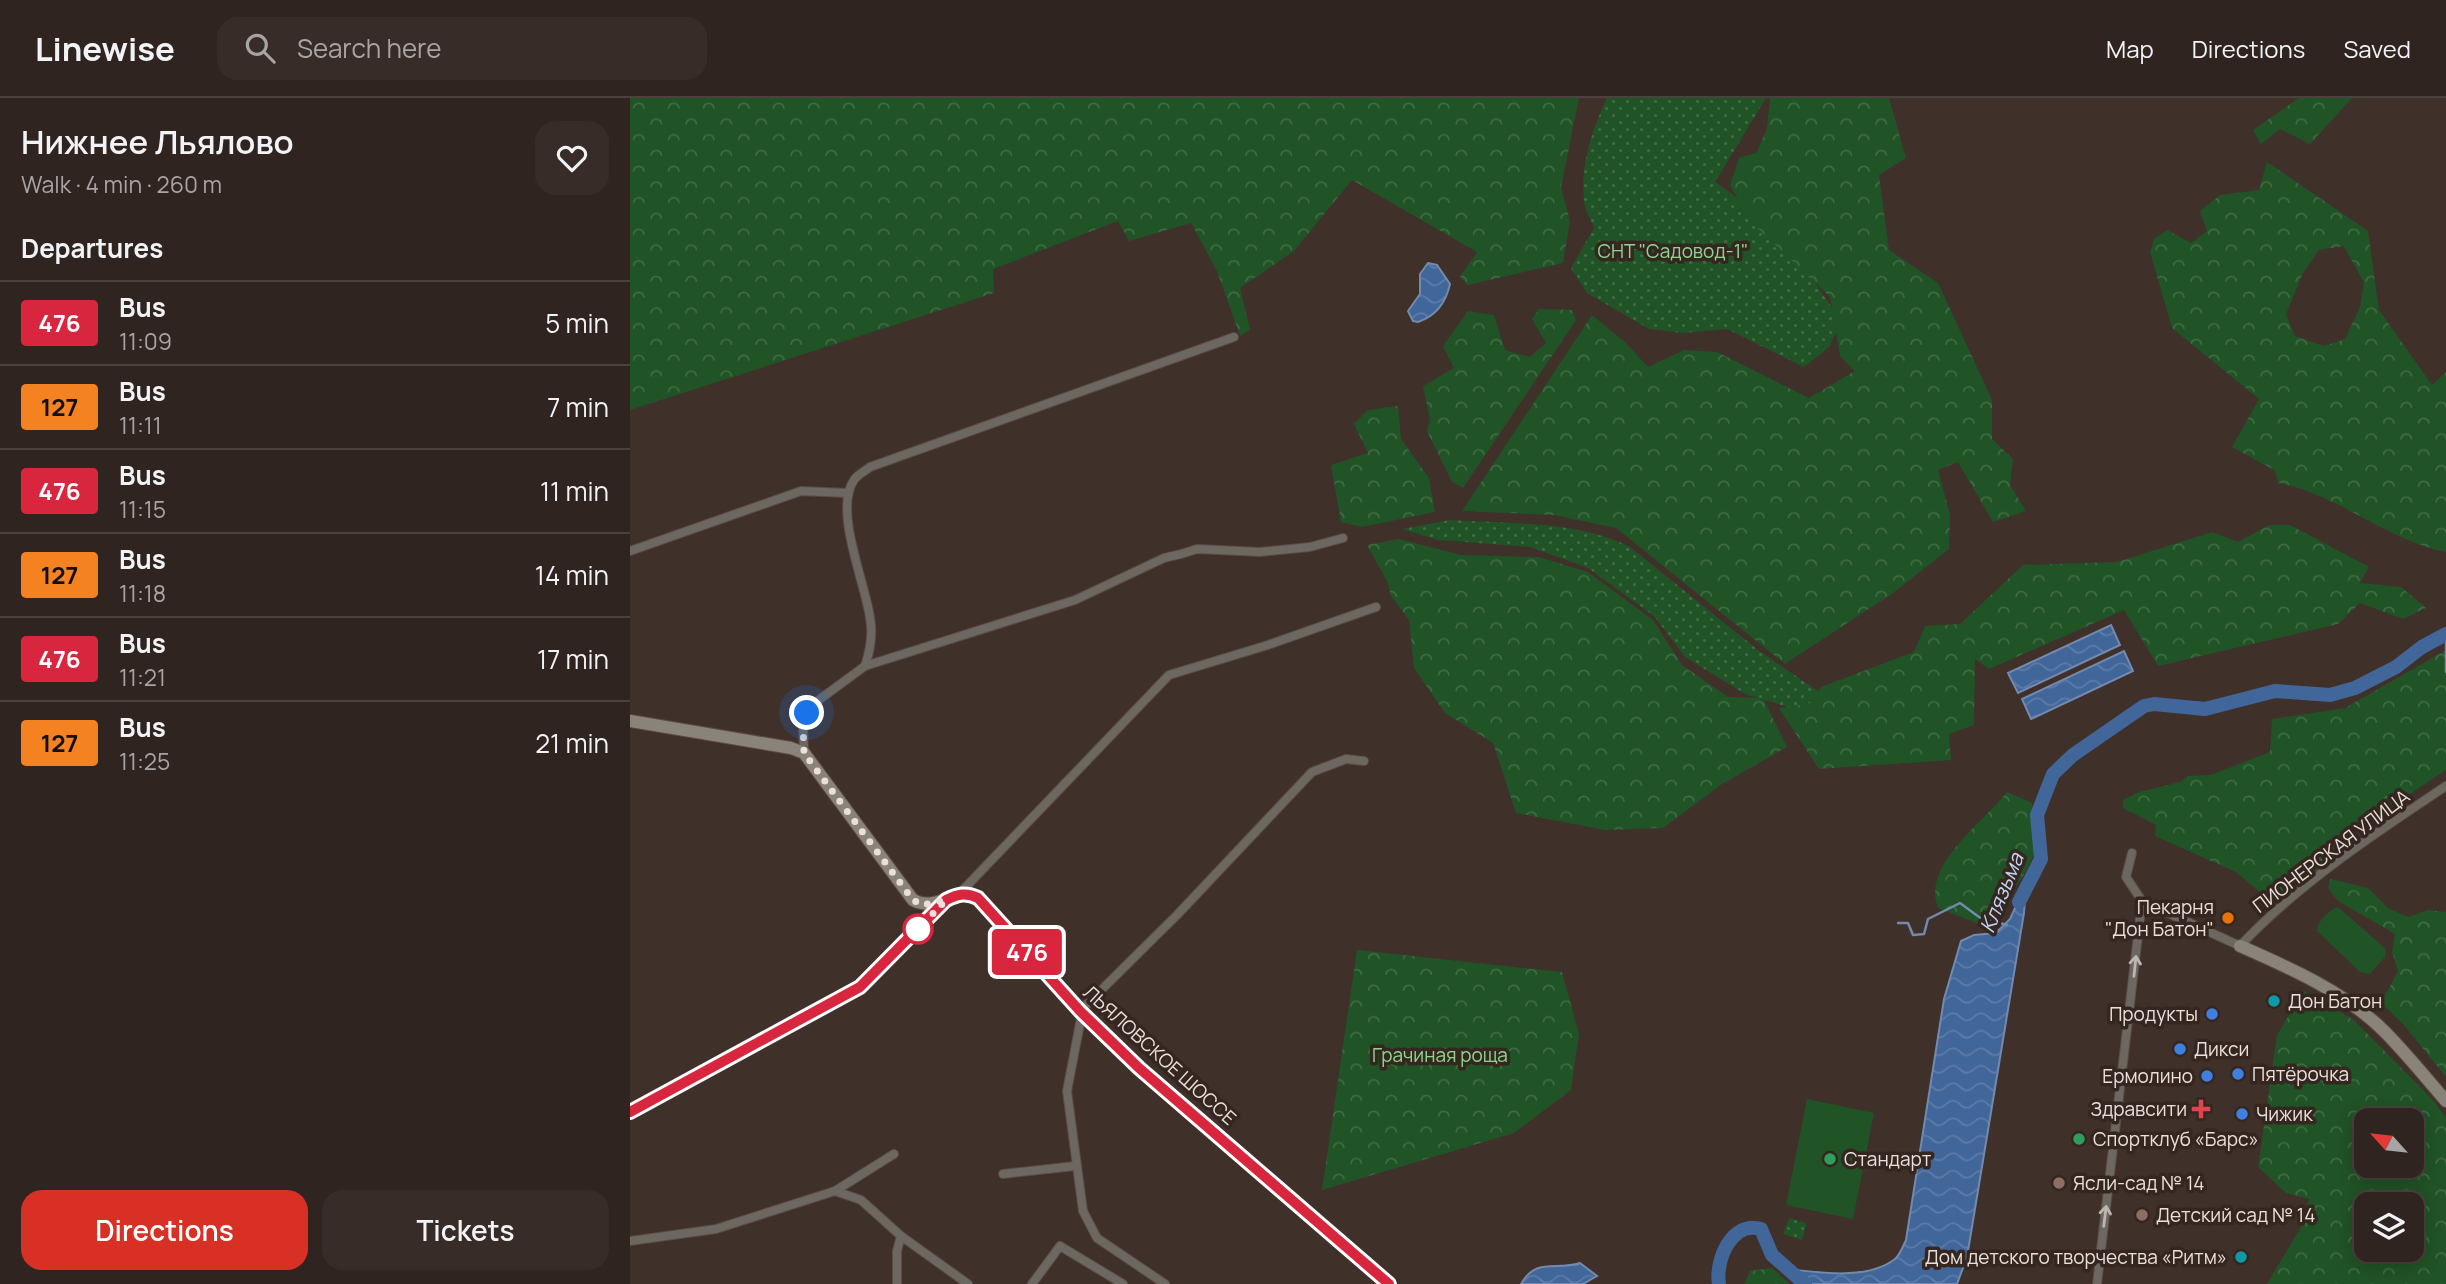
<!DOCTYPE html>
<html lang="en">
<head>
<meta charset="utf-8">
<style>
  :root { --surface:#302420; --page:#382c29; --text:#f1f3f6; --muted:#a8a4a5; --line:#4b413e; --accent:#d93025 }
  body { margin:0; font-family:Manrope,sans-serif; background:var(--page); color:var(--text); height:100vh; display:flex; flex-direction:column; font-size:26px; white-space:nowrap }
  * { box-sizing:border-box; margin:0 }
  p { font-size:23px; color:var(--muted) }
  .icon { flex:none; width:38px; height:38px; fill:none; stroke:currentColor; stroke-width:2; stroke-linecap:round; stroke-linejoin:round }
  .map { position:relative; flex:1; overflow:hidden }
  .details { display:flex; flex-direction:column; background:var(--surface); width:630px }
  .details>* { flex:none }
  .badge { padding:0 14px; border-radius:5px; font-size:24px; line-height:46px }
  .needle { width:46px; rotate:297deg }
  .tools { position:absolute; left:1724px; top:1010px; display:grid; gap:14px }
  .tools a { display:grid; place-items:center; width:70px; height:70px; border-radius:14px; background:var(--surface); box-shadow:0 4px 18px #0003,0 0 0 2px var(--line); font-size:35px }
  .you { position:absolute; width:35px; height:35px; margin:-18px; border:5px solid #fff; border-radius:50%; background:#1a73e8; box-shadow:0 0 0 10px #1a73e833 }
  .map>.badge { position:absolute; translate:-50% -50%; box-shadow:0 0 0 4px #fff }
  h2 { padding:0 21px; font-size:26px; line-height:63px }
  .round { display:grid; place-items:center; flex:none; width:74px; height:74px; border-radius:21px; background:var(--page) }
  .overview { display:flex; align-items:center; justify-content:space-between; height:119px; padding:0 21px }
  h1 { font-size:33px; font-weight:600; line-height:52px }
  .action { display:flex; gap:14px; margin-top:auto; padding:14px 21px }
  .action a { flex:1; height:80px; border-radius:21px; background:var(--accent); color:#fff; font-size:28px; font-weight:600; line-height:80px; text-align:center }
  .action a+a { background:var(--page); color:var(--text) }
  ul { padding:0; list-style:none }
  li { display:flex; align-items:center; gap:21px; height:84px; padding:0 21px; border-top:2px solid var(--line) }
  li div { flex:1 }
  li b { display:block; font-size:26px }
  li em { font-style:normal }
  li .badge { min-width:77px; font-weight:700; text-align:center }
  header { display:flex; align-items:center; gap:42px; box-sizing:border-box; height:98px; padding:0 35px; background:var(--surface); border-bottom:2px solid var(--line) }
  header strong { font-size:33px }
  nav { display:flex; gap:38px; margin-inline-start:auto; font-size:24px }
  .search { width:490px; height:63px; background:var(--page); display:flex; align-items:center; gap:18px; box-sizing:border-box; padding:0 24px; border-radius:21px; color:var(--muted); font-size:26px }
  main { display:flex; flex:1; min-height:0 }
  .map>svg:first-child { display:block }
  .green { fill:url(#green-dots) }
  .forest { fill:url(#forest-crowns); fill-rule:evenodd }
  .pitch { fill:#205325 }
  .water { fill:url(#water-waves); stroke:#738aae; stroke-width:2 }
  .lines { fill:none; stroke-linecap:round; stroke-linejoin:round }
  .stream { stroke:#738aae; stroke-width:2.5 }
  .river { stroke:#41669a; stroke-width:14 }
  .street-casing { stroke:#5b4c46; stroke-width:10 }
  .secondary-casing { stroke:#5b4c46; stroke-width:14 }
  .street { stroke:#6c6761; stroke-width:8 }
  .secondary { stroke:#8a8379; stroke-width:12 }
  .oneway { stroke:#bdb5b0 }
  .line-casing { stroke:#fff; stroke-width:16 }
  .line { stroke:#d7263d; stroke-width:10 }
  .walk { stroke:#e9dfdb; stroke-width:7; stroke-dasharray:0 12.6 }
  .food-dot { fill:#e8710a; stroke:#362620; stroke-width:2.5 }
  .stop-dot { fill:#fff; stroke:#d7263d; stroke-width:3.5 }
  .culture-dot { fill:#0f9aa8; stroke:#362620; stroke-width:2.5 }
  .shop-dot { fill:#3f7fe0; stroke:#362620; stroke-width:2.5 }
  .health-dot { fill:#e0444e; stroke:#362620; stroke-width:2.5 }
  .leisure-dot { fill:#2e9e5b; stroke:#362620; stroke-width:2.5 }
  .education-dot { fill:#8d6e63; stroke:#362620; stroke-width:2.5 }
  .labels { text-anchor:middle; stroke-width:7; stroke-linejoin:round; paint-order:stroke }
  .park-label { font-size:19px; fill:#8cd790; stroke:#362620 }
  .street-label { font-size:19px; fill:#e9dfdb; stroke:#362620 }
  .poi-label { font-size:19px; fill:#e9dfdb; stroke:#362620; text-anchor:start }
  .water-label { font-size:21px; font-style:italic; fill:#c0d6f5; stroke:#362620 }
</style>
</head>
<body>
<header>
<strong>Linewise</strong>
<div class="search"><svg class="icon" aria-label="search" viewBox="0 0 24 24"><circle cx="10" cy="10" r="6"/><path d="M15 15l6 6"/></svg>Search here</div>
<nav><a>Map</a><a>Directions</a><a>Saved</a></nav>
</header>
<main>
<section class="details">
<div class="overview"><div><h1>Нижнее Льялово</h1><p>Walk · 4 min · 260 m</p></div><a class="round"><svg class="icon" aria-label="heart" viewBox="0 0 24 24"><path d="M12 20l-8-8c-3-5 5-10 8-4 3-6 11-1 8 4z"/></svg></a></div>
<h2>Departures</h2>
<ul>
<li><span class="badge" style="background:#d7263d;color:#fff">476</span><div><b>Bus</b><p>11:09</p></div><em>5 min</em></li>
<li><span class="badge" style="background:#f58220;color:#111">127</span><div><b>Bus</b><p>11:11</p></div><em>7 min</em></li>
<li><span class="badge" style="background:#d7263d;color:#fff">476</span><div><b>Bus</b><p>11:15</p></div><em>11 min</em></li>
<li><span class="badge" style="background:#f58220;color:#111">127</span><div><b>Bus</b><p>11:18</p></div><em>14 min</em></li>
<li><span class="badge" style="background:#d7263d;color:#fff">476</span><div><b>Bus</b><p>11:21</p></div><em>17 min</em></li>
<li><span class="badge" style="background:#f58220;color:#111">127</span><div><b>Bus</b><p>11:25</p></div><em>21 min</em></li>
</ul>
<div class="action"><a>Directions</a><a>Tickets</a></div>
</section>
<div class="map">
<svg width="1816" height="1186" viewBox="0 0 1816 1186">
  <defs>
    <pattern id="green-dots" width="8" height="8" patternUnits="userSpaceOnUse" patternTransform="scale(1.75)"><rect width="8" height="8" fill="#205325"/><path d="M2 2h.1M6 6h.1" fill="none" stroke="#406b44" stroke-width="1.8" stroke-linecap="round"/></pattern>
    <pattern id="forest-crowns" width="20" height="18" patternUnits="userSpaceOnUse" patternTransform="scale(1.75)"><rect width="20" height="18" fill="#205325"/><path d="M2 6a3 3 0 1 1 6 0M12 15a3 3 0 1 1 6 0" fill="none" stroke="#406b44"/></pattern>
    <pattern id="water-waves" width="16" height="10" patternUnits="userSpaceOnUse" patternTransform="scale(1.75)"><rect width="16" height="10" fill="#41669a"/><path d="M0 5q4-4 8 0t8 0" fill="none" stroke="#5c7ba8"/></pattern>
  </defs>
  <rect width="100%" height="100%" fill="#40302a"/>
  <g class="green">
    <path d="M 977,0 L 1136,0 L 1085,84 C 1134,115 1180,174 1211,224 L 1199,249 L 1174,269 L 1097,231 L 1053,235 L 1019,231 L 957,195 L 941,170 L 964,130 C 961,122 955,112 954,104 C 950,69 962,31 977,0 Z"/>
    <path d="M 820,422 C 879,426 946,422 1000,449 L 1128,552 L 1192,596 L 1181,616 L 1115,596 L 1055,559 L 1024,518 L 958,470 L 900,449 L 809,442 L 772,431 Z"/>
    <polygon points="1159,1120 1177,1125 1172,1142 1153,1136"/>
  </g>
  <g class="forest">
    <polygon points="0,0 949,0 931,89 940,123 933,165 838,187 830,179 847,154 722,82 664,153 610,190 620,232 610,238 587,173 561,125 499,143 488,123 363,171 364,195 0,312"/>
    <polygon points="1140,0 1259,0 1276,60 1249,77 1259,152 1308,185 1362,302 1362,341 1383,361 1380,387 1396,413 1363,424 1328,364 1308,372 1320,417 1319,451 1263,495 1155,566 986,430 924,417 832,413 962,217 995,244 1018,269 1054,252 1087,254 1179,300 1225,273 1210,258 1200,199 1121,124 1100,87 1109,60 1126,55 1137,31"/>
    <polygon points="1669,0 1722,0 1680,46 1650,31 1631,46 1623,32"/>
    <path d="M 1637,64 L 1738,133 L 1749,212 L 1802,287 L 1816,274 L 1816,454 C 1756,442 1709,397 1649,385 L 1644,372 L 1602,349 L 1629,301 L 1542,230 L 1520,154 L 1524,141 L 1537,132 L 1561,145 L 1577,133 L 1570,113 L 1590,97 L 1629,92 ZM 1714,148 L 1734,185 L 1730,209 L 1715,241 L 1694,248 L 1665,238 L 1656,216 L 1672,177 L 1689,152 Z"/>
    <polygon points="909,211 942,212 946,222 833,390 822,384 797,333 800,321 793,288 824,270 813,248 838,213 864,217 875,252 900,259 916,245 902,221"/>
    <polygon points="768,308 771,341 799,380 805,414 732,429 711,424 701,367 738,355 724,326 738,312"/>
    <polygon points="1639,427 1660,427 1739,469 1730,485 1771,489 1796,510 1773,521 1730,505 1708,526 1528,568 1494,512 1359,571 1345,561 1344,627 1319,636 1321,662 1189,671 1149,610 1180,605 1191,589 1284,554 1295,528 1330,526 1393,467 1487,464 1582,434 1608,444"/>
    <polygon points="769,441 831,457 909,459 958,474 1023,522 1052,567 1098,599 1133,600 1157,649 1092,686 1033,730 975,732 886,715 863,645 815,615 784,570 779,522 761,498 757,483 737,447"/>
    <polygon points="1816,552 1816,672 1722,734 1698,765 1650,799 1637,800 1606,774 1525,738 1526,727 1493,710 1493,702 1509,694 1550,684 1558,678 1581,677 1640,654 1642,621 1715,610"/>
    <path d="M 1377,694 L 1402,705 C 1406,738 1410,756 1389,784 C 1377,799 1369,796 1364,818 L 1352,827 L 1308,810 C 1291,767 1353,725 1377,694 Z"/>
    <polygon points="1700,781 1738,790 1758,810 1778,819 1798,812 1816,814 1816,979 1773,926 1751,905 1768,873 1762,854 1765,836 1708,803 1698,790"/>
    <polygon points="727,852 932,874 949,936 941,992 884,1035 692,1092"/>
    <path d="M 1674,893 L 1724,922 L 1803,1002 L 1816,1020 L 1816,1186 L 1637,1186 L 1671,1129 L 1679,1101 L 1656,1095 L 1628,1069 L 1647,937 ZM 1736,1022 L 1782,1022 L 1782,1068 L 1736,1068 ZM 1736,1106 L 1782,1106 L 1782,1152 L 1736,1152 Z"/>
    <polygon points="1142,1170 1160,1186 1114,1186 1120,1173"/>
  </g>
  <g class="pitch">
    <path d="M 1708,809 L 1756,851 L 1755,859 L 1740,876 L 1730,874 L 1687,833 C 1687,824 1699,811 1708,809 Z"/>
    <polygon points="1177,1001 1244,1015 1223,1121 1156,1107"/>
  </g>
  <g class="water">
    <path d="M 798,165 L 807,167 L 820,186 C 816,204 806,218 788,224 L 783,223 L 778,213 L 790,196 L 790,176 Z"/>
    <polygon points="1481,527 1490,547 1388,595 1378,575"/>
    <polygon points="1494,553 1503,573 1401,621 1392,601"/>
    <path d="M 1396,786 L 1394,815 L 1337,1159 L 1327,1186 L 1175,1186 L 1159,1171 C 1190,1175 1238,1182 1265,1161 C 1270,1157 1273,1148 1276,1142 L 1314,901 L 1331,843 L 1344,837 L 1366,835 L 1380,821 Z"/>
    <path d="M 950,1165 L 967,1178 L 953,1186 L 891,1186 C 906,1159 925,1173 950,1165 Z"/>
  </g>
  <g class="lines">
    <g class="stream">
      <polyline points="1816,542 1816,574"/>
      <polyline points="1268,825 1278,825 1283,837 1294,836 1298,821 1330,805 1349,819 1377,827"/>
    </g>
    <g class="river">
      <polyline points="1389,804 1411,761 1407,717 1423,676 1443,657 1514,608 1524,606 1575,611 1645,593 1700,597 1725,590 1766,569 1792,549 1816,536"/>
      <path d="M 1089,1186 C 1085,1162 1102,1122 1131,1131 L 1142,1157 L 1175,1186"/>
    </g>
    <g class="street-casing">
      <g id="street">
        <polyline points="0,453 171,393 218,395"/>
        <path d="M 235,568 C 240,553 243,535 240,520 C 236,487 203,412 224,382 C 227,377 235,373 240,369 L 604,239"/>
        <polyline points="174,655 173,627 177,616 186,604 235,568 445,502 534,460 551,456 567,451 630,454 680,449 713,440"/>
        <path d="M 1502,755 L 1496,779 L 1512,803 L 1610,848 C 1669,785 1744,736 1816,688"/>
        <polyline points="329,796 539,577 638,547 746,509"/>
        <polyline points="450,913 547,817 682,674 716,661 734,663"/>
        <polyline points="452,915 437,993 453,1113 467,1140 535,1186"/>
        <polyline points="0,1014 230,889 314,804"/>
        <polyline points="373,1076 445,1068"/>
        <polyline points="205,1093 231,1102 271,1138 338,1186"/>
        <polyline points="0,1143 86,1131 205,1093 264,1056"/>
        <polyline points="267,1186 267,1153 271,1138"/>
        <polyline points="402,1186 430,1148 493,1186"/>
        <polyline points="1467,1186 1512,803"/>
      </g>
    </g>
    <g class="secondary-casing">
      <g id="secondary">
        <path d="M 0,623 L 161,650 L 174,655 L 283,802 C 307,815 325,788 348,800 L 450,913 L 509,970 L 758,1186"/>
        <path d="M 1610,848 C 1660,870 1715,894 1754,933 C 1776,955 1796,980 1816,1003"/>
      </g>
    </g>
    <use href="#street" class="street"/>
    <use href="#secondary" class="secondary"/>
  </g>
  <defs><path id="oneway-shaft" d="M-6 0H5M1.5-3L5.5 0L1.5 3" fill="none" stroke-width="1.6" stroke-linecap="round" stroke-linejoin="round" transform="scale(1.75)"/></defs>
  <g class="oneway">
    <use href="#oneway-shaft" transform="translate(1505 868) rotate(-84)"/>
    <use href="#oneway-shaft" transform="translate(1475 1118) rotate(-83)"/>
  </g>
  <g class="lines">
    <g class="line-casing">
      <path id="line" d="M 0,1014 L 230,889 L 316,802 C 328,796 336,794 348,800 L 450,913 L 509,970 L 759,1186"/>
    </g>
    <use href="#line" class="line"/>
    <polyline class="walk" points="177,615 173,627 174,655 283,802 292,807 316,802 288,831"/>
  </g>
  <circle class="food-dot" cx="1598" cy="820" r="7"/>
  <circle class="stop-dot" cx="288" cy="831" r="14"/>
  <g class="culture-dot">
    <circle cx="1644" cy="903" r="7"/>
    <circle cx="1611" cy="1159" r="7"/>
  </g>
  <g class="shop-dot">
    <circle cx="1582" cy="916" r="7"/>
    <circle cx="1550" cy="951" r="7"/>
    <circle cx="1608" cy="976" r="7"/>
    <circle cx="1577" cy="978" r="7"/>
    <circle cx="1612" cy="1016" r="7"/>
  </g>
  <path class="health-dot" d="M1567.5 1000.5h7v7h7v7h-7v7h-7v-7h-7v-7h7z"/>
  <g class="leisure-dot">
    <circle cx="1449" cy="1041" r="7"/>
    <circle cx="1200" cy="1061" r="7"/>
  </g>
  <g class="education-dot">
    <circle cx="1429" cy="1085" r="7"/>
    <circle cx="1512" cy="1117" r="7"/>
  </g>
  <g class="labels">
    <g class="park-label">
      <text x="1043" y="160">СНТ "Садовод-1"</text>
      <text x="810" y="964">Грачиная роща</text>
    </g>
    <g class="street-label">
      <text transform="translate(1701 753) rotate(-37)" y="7">ПИОНЕРСКАЯ УЛИЦА</text>
      <text transform="translate(530 957) rotate(42)" y="7">ЛЬЯЛОВСКОЕ ШОССЕ</text>
    </g>
    <g class="poi-label">
      <text x="1584" y="816" text-anchor="end">Пекарня<tspan x="1584" dy="22">"Дон Батон"</tspan></text>
      <text x="1658" y="910">Дон Батон</text>
      <text x="1568" y="923" text-anchor="end">Продукты</text>
      <text x="1564" y="958">Дикси</text>
      <text x="1622" y="983">Пятёрочка</text>
      <text x="1563" y="985" text-anchor="end">Ермолино</text>
      <text x="1557" y="1018" text-anchor="end">Здравсити</text>
      <text x="1626" y="1023">Чижик</text>
      <text x="1463" y="1048">Спортклуб «Барс»</text>
      <text x="1214" y="1068">Стандарт</text>
      <text x="1443" y="1092">Ясли-сад № 14</text>
      <text x="1526" y="1124">Детский сад № 14</text>
      <text x="1597" y="1166" text-anchor="end">Дом детского творчества «Ритм»</text>
    </g>
    <g class="water-label">
      <text transform="translate(1372 795) rotate(-68)" y="7">Клязьма</text>
    </g>
  </g>
</svg>
<div class="tools">
<a><svg class="needle" viewBox="-14 -14 28 28"><path d="M0-13l5 13h-10z" fill="#e53935"/><path d="M0 13l5-13h-10z" fill="#a8a4a5"/></svg></a>
<a><svg class="icon" aria-label="layers" viewBox="0 0 24 24"><path d="M12 4l9 5-9 5-9-5zM3 14l9 5 9-5"/></svg></a>
</div>
<div class="you" style="left:177px;top:615px"></div>
<b class="badge" style="left:397px;top:854px;background:#d7263d;color:#fff">476</b>
</div>
</main>
</body>
</html>
